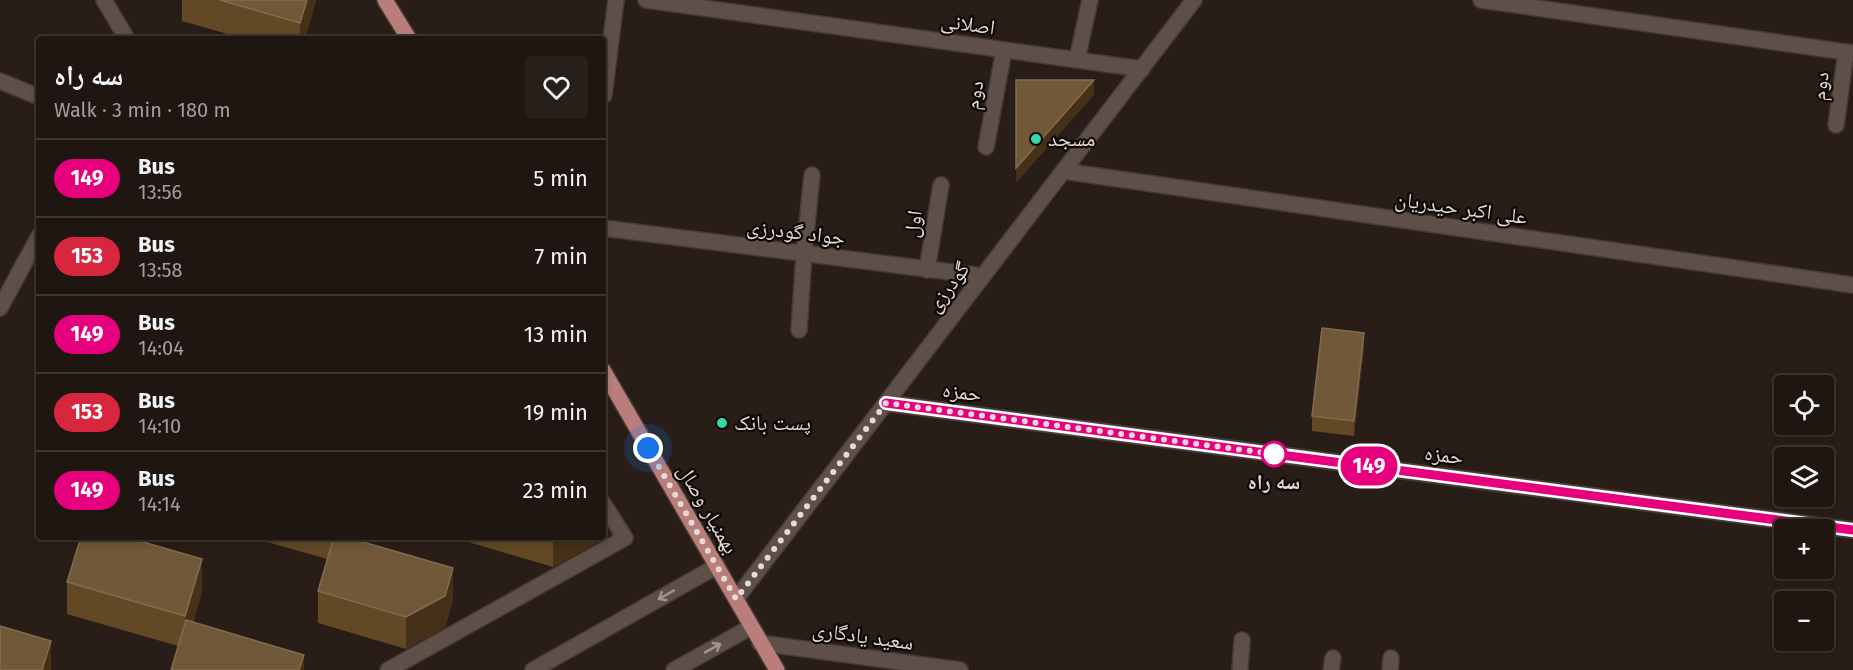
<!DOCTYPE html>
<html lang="en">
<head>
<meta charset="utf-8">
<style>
  :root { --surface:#1f1611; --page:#271f1a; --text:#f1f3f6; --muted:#a19f9f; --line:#3c3531 }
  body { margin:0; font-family:"Fira Sans","Noto Naskh Arabic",sans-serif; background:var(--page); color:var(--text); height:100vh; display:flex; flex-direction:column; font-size:22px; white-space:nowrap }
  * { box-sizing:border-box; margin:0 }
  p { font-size:20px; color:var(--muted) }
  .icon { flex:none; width:33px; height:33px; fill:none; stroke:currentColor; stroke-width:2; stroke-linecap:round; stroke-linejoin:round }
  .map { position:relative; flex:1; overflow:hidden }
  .drawer { position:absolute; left:36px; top:36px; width:570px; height:504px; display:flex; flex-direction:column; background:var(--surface); border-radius:6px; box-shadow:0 3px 9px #0003,0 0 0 2px var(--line) }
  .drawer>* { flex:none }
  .badge { padding:0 12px; border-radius:20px; font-size:21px; line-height:39px }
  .buttons { position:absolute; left:1774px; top:375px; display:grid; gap:12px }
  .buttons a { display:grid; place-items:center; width:60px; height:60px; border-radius:6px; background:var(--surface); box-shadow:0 3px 9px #0003,0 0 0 2px var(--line); font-size:30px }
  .you { position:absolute; width:30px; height:30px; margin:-15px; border:4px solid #fff; border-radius:50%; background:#1a73e8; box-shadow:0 0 0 9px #1a73e833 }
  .map>.badge { position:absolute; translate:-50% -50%; box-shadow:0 0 0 3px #fff }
  .round { display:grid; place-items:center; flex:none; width:63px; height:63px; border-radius:6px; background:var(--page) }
  .overview { display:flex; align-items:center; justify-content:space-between; height:102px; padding:0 18px }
  h1 { font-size:28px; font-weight:800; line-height:45px }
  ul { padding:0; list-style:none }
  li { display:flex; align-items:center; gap:18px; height:78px; padding:0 18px; border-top:2px solid var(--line) }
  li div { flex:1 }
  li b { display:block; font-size:22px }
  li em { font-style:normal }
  li .badge { min-width:66px; font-weight:700; text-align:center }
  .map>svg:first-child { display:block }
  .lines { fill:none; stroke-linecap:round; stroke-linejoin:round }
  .minor-casing { stroke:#443a36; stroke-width:18 }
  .major-casing { stroke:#443a36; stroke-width:18 }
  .minor { stroke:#5e4f49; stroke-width:15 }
  .major { stroke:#b97e7a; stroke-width:15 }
  .wall { fill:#624825 }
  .shaded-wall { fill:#453018 }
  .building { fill:#705838; stroke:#826c51; stroke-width:1.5 }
  .oneway { stroke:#a19590 }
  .line-casing { stroke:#fff; stroke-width:14 }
  .line { stroke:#e6007e; stroke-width:9 }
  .walk { stroke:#e4dbd7; stroke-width:6; stroke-dasharray:0 10.8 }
  .poi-dot { fill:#36d4a7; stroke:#0e0806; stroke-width:2 }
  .stop-dot { fill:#fff; stroke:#e6007e; stroke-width:3 }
  .labels { text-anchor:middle; stroke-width:4.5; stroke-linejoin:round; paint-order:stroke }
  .street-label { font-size:21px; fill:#e4dbd7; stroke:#0e0806 }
  .poi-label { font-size:21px; fill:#e4dbd7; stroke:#0e0806; text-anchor:start }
  .stop-label { font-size:21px; font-weight:bold; fill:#e4dbd7; stroke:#0e0806 }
</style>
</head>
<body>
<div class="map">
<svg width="1853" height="670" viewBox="0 0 1853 670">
  <rect width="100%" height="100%" fill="#291d17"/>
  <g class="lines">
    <g class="minor-casing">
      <g id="minor">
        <polyline points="104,0 127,39"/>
        <polyline points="646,0 1142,69"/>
        <polyline points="1481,0 1853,53"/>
        <polyline points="1077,60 1090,0"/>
        <polyline points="0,81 39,97"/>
        <polyline points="604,95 616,0"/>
        <polyline points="1836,125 1846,52"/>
        <polyline points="986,147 1004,50"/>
        <polyline points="1063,171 1853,285"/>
        <polyline points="603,228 983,276"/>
        <polyline points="927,270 941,185"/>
        <polyline points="0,308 39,236"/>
        <polyline points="799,330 804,254 812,175"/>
        <polyline points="886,403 1853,530"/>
        <polyline points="736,599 1194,0"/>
        <polyline points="760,643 960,670"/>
        <polyline points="388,670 625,538 603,503"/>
        <polyline points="533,670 717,566"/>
        <polyline points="674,670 751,627"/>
        <polyline points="1240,670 1242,640"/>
        <polyline points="1331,670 1333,658"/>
        <polyline points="1390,670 1391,658"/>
      </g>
    </g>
    <g class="major-casing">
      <g id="major">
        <polyline points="385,0 409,39"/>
        <polyline points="603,370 777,670"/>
      </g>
    </g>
    <use href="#minor" class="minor"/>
    <use href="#major" class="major"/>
  </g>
  <g class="wall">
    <polygon points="182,0 316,0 305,39 245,39 182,21"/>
    <polygon points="1364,348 1354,436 1312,431 1312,416"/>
    <polygon points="250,537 346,537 453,600 445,627 406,649 318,623 318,591 327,559"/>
    <polygon points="468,537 598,537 596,543 553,567 468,542"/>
    <polygon points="67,582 202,591 193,623 304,670 178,646 67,614"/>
  </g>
  <g class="shaded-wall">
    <polygon points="307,0 316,0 305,39 300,39 300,23"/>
    <polygon points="1094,80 1094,95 1016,183 1016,168"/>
    <polygon points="1364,333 1364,348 1354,436 1354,421"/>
    <polygon points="553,537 598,537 596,543 553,567"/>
    <polygon points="202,559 202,591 185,648 185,616"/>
    <polygon points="453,568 453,600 445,627 406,649 406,617"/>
    <polygon points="51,641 51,670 42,670"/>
    <polygon points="304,655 304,670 299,670"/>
  </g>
  <g class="building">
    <polygon points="220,0 307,0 300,23"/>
    <polygon points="1016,80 1094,80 1016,168"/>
    <polygon points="1322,328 1364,333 1354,421 1312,416"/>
    <polygon points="81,537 126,537 202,559 185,616 67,582"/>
    <polygon points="334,537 346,537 453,568 445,596 406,617 318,591"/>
    <polygon points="186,620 304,655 299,670 171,670"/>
    <polygon points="0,626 51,641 42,670 0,670"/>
  </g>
  <defs><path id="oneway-shaft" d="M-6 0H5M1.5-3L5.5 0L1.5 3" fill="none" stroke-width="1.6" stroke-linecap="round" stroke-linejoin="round" transform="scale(1.5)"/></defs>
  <g class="oneway">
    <use href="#oneway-shaft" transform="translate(666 595) rotate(150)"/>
    <use href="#oneway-shaft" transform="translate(713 648) rotate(-29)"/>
  </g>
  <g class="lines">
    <g class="line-casing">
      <polyline id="line" points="886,403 1853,530"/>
    </g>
    <use href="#line" class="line"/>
    <polyline class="walk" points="648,448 736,599 886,403 1274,454"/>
  </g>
  <g class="poi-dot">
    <circle cx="1036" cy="139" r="6"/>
    <circle cx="722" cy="423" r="6"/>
  </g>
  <circle class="stop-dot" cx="1274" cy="454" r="12"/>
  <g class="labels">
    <g class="street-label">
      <text transform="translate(968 24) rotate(8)" y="7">اصلانی</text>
      <text transform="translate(1820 86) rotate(-83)" y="7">دوم</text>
      <text transform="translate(974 95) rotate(-80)" y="7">دوم</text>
      <text transform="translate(1461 208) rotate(8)" y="7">علی اکبر حیدریان</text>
      <text transform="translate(913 224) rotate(-81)" y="7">اول</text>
      <text transform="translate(796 232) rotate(7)" y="7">جواد گودرزی</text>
      <text transform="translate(948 287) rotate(-53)" y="7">گودرزی</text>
      <text transform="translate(962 392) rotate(7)" y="7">حمزه</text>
      <text transform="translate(1444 455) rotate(7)" y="7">حمزه</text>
      <text transform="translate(708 509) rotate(60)" y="7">بهمنیار وصال</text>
      <text transform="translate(863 636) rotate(8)" y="7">سعید یادگاری</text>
    </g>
    <g class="poi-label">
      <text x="1048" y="146">مسجد</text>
      <text x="734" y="430">پست بانک</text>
    </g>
    <g class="stop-label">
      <text x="1274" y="489">سه راه</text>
    </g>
  </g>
</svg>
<div class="buttons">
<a><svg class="icon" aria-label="locate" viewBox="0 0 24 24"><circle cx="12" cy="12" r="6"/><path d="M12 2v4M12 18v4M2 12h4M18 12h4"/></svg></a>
<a><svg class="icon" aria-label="layers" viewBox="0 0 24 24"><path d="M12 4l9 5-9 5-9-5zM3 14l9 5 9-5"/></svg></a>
<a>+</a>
<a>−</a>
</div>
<div class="you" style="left:648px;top:448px"></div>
<b class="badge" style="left:1369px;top:466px;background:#e6007e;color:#fff">149</b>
<section class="drawer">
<div class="overview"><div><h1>سه راه</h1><p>Walk · 3 min · 180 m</p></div><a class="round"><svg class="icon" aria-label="heart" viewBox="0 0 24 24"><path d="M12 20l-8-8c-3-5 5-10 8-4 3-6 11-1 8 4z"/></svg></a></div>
<ul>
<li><span class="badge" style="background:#e6007e;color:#fff">149</span><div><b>Bus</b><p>13:56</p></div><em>5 min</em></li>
<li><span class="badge" style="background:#d7263d;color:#fff">153</span><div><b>Bus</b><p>13:58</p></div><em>7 min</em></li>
<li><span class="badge" style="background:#e6007e;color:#fff">149</span><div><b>Bus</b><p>14:04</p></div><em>13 min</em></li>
<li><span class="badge" style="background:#d7263d;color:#fff">153</span><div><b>Bus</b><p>14:10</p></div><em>19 min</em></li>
<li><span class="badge" style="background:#e6007e;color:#fff">149</span><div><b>Bus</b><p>14:14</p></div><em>23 min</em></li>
</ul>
</section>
</div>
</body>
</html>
